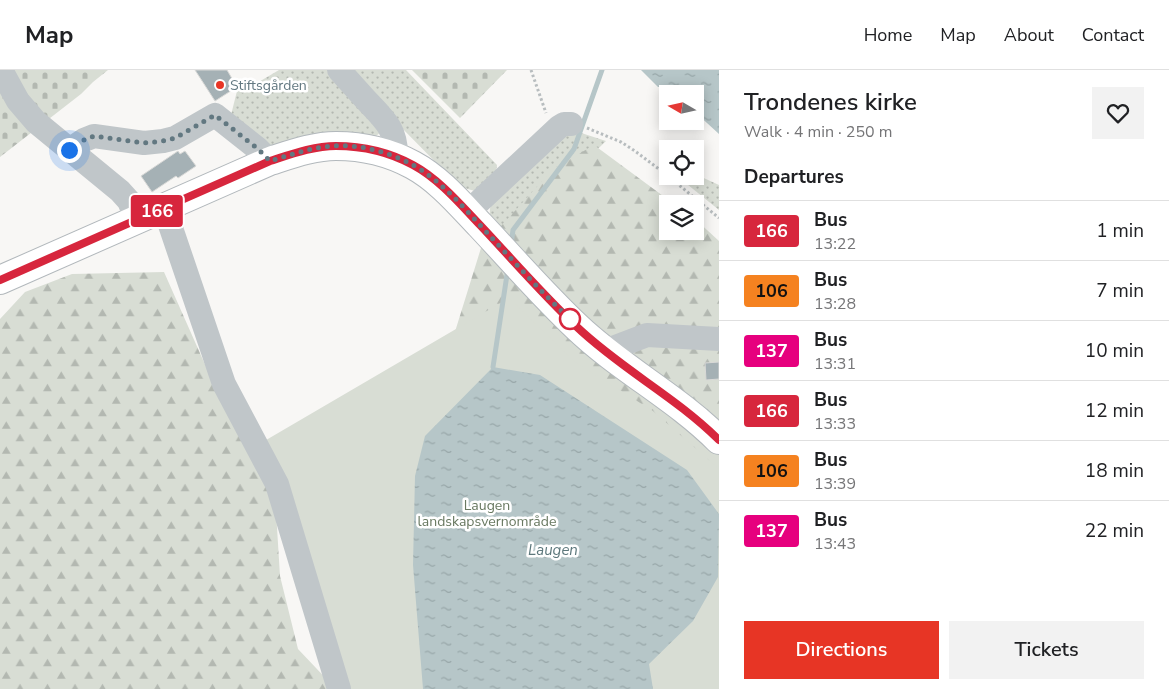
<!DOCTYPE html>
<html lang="en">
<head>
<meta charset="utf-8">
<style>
  :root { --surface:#fff; --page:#f2f2f2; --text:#202124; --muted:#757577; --line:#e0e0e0; --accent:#e73525 }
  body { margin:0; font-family:"Nunito Sans",sans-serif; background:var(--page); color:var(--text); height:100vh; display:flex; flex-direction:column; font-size:19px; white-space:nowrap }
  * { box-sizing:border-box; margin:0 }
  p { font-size:16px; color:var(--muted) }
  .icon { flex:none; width:28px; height:28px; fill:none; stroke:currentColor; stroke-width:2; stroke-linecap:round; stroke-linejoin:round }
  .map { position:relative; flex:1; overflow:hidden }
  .panel { display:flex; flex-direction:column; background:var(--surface); width:450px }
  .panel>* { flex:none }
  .badge { padding:0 10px; border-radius:4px; font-size:18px; line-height:32px }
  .needle { width:32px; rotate:279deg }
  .fabs { position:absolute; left:659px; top:15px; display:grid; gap:10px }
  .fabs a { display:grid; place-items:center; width:45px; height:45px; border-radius:0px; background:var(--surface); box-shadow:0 2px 12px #0003; font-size:25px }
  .you { position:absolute; width:25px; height:25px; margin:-12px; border:4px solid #fff; border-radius:50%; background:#1a73e8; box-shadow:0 0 0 8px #1a73e833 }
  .map>.badge { position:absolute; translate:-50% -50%; box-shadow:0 0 0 2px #fff }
  h2 { padding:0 25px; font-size:19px; line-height:45px }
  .round { display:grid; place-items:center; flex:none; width:52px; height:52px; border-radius:0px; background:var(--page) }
  .head { display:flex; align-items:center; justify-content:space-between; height:85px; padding:0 25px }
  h1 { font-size:24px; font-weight:600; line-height:38px }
  .cta { display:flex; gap:10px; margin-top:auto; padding:10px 25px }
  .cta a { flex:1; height:58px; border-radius:0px; background:var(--accent); color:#fff; font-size:20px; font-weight:600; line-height:58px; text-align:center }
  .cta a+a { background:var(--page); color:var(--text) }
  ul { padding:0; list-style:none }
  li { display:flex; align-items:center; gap:15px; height:60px; padding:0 25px; border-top:1px solid var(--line) }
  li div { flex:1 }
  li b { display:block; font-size:19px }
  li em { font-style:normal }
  li .badge { min-width:55px; font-weight:700; text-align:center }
  header { display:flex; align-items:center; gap:30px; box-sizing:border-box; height:70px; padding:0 25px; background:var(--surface); border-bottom:1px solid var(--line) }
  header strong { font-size:24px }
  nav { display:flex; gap:28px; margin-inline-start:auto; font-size:18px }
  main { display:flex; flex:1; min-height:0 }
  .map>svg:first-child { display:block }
  .grass { fill:url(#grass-dots) }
  .forest { fill:url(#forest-firs) }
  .cemetery { fill:url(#cemetery-stones) }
  .park { fill:#d8ddd4 }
  .water { fill:url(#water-ripples) }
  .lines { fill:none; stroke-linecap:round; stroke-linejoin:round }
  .stream { stroke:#b6c6c8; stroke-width:5 }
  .building { fill:#a5b1b5; stroke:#d9d9d7 }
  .major-casing { stroke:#b2b8bc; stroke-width:30 }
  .path { stroke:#b8bdbf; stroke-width:3; stroke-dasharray:2.5 2.5; stroke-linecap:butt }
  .minor { stroke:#c0c6c9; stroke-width:24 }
  .major { stroke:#fff; stroke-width:28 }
  .line-casing { stroke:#fff; stroke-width:11 }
  .line { stroke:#d7263d; stroke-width:8 }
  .walk { stroke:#627881; stroke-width:5; stroke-dasharray:0 9 }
  .poi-dot { fill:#e73525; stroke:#fff; stroke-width:2 }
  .stop-dot { fill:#fff; stroke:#d7263d; stroke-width:2.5 }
  .labels { text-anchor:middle; stroke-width:5; stroke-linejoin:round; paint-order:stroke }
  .poi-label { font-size:14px; fill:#627881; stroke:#fff; text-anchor:start }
  .park-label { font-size:14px; fill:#697961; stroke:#fff }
  .water-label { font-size:15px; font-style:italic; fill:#5d787c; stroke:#fff }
</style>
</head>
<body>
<header>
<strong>Map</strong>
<nav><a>Home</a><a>Map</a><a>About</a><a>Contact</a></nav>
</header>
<main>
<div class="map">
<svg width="719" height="619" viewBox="0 0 719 619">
  <defs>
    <pattern id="grass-dots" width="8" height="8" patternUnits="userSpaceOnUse" patternTransform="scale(1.25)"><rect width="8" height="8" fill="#d8ddd4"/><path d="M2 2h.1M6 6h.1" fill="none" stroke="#b3b8b1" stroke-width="1.8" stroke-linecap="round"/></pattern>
    <pattern id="forest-firs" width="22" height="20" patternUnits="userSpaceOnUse" patternTransform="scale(1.25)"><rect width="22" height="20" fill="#d8ddd4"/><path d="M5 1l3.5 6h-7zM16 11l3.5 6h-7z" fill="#b3b8b1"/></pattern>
    <pattern id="cemetery-stones" width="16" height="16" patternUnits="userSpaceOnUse" patternTransform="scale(1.25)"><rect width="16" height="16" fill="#d8ddd4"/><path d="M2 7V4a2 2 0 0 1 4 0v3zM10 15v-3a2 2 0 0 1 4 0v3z" fill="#b3b8b1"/></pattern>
    <pattern id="water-ripples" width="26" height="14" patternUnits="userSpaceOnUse" patternTransform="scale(1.25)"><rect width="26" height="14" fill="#b6c6c8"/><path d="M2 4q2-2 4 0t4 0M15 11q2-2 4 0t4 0" fill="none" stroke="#97a6a8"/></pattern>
  </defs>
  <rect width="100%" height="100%" fill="#f8f7f5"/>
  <g class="grass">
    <polygon points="279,0 406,0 497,95 496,102 475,121 460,117 395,51 376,66 357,64 270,77 231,45 237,21 247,19"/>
    <path d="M 569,59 L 606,71 L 507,168 C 496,155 485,149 492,132 Z"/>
    <polygon points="695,104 719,115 719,140 677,106 695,106"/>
  </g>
  <g class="forest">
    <polygon points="594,75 674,134 668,134 668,161 695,161 695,149 719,171 719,444 449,281 481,178 553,99"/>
    <polygon points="164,202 207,299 275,425 280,506 298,579 334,617 380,619 0,619 0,249 25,222 72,204"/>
  </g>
  <g class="cemetery">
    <polygon points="0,0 108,0 93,12 81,24 0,87"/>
    <polygon points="412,0 507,0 460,48"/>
  </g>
  <polygon class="park" points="509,228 575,292 653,341 719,399 719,619 345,619 261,373"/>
  <g class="water">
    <polygon points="641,0 719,0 719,64 695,42 695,24 674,24 664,17 658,17"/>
    <polygon points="493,297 540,305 687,400 719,444 718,507 693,551 649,594 653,619 423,619 413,495 415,406 425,366"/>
  </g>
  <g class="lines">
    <g class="stream">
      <polyline points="511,175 513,160 574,79 602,0"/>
      <polyline points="493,297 508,198"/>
    </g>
  </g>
  <g class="building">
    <polygon points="195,0 227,0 237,17 215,31"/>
    <polygon points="178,81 180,84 185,81 196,96 178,108 176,106 152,122 141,106"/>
    <polygon points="719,292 719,309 706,310 705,293"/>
  </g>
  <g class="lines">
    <g class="major-casing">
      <path id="major" d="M 0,210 L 270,91 C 292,84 314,76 336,76 C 363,76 389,82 413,95 C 439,109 460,134 480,155 C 512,189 543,225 577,257 C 621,299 676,327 719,370"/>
    </g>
    <g class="path">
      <polyline points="531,0 546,43"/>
      <polyline points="587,58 621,72 635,81 668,106"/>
      <polyline points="668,106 719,148"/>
    </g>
    <g class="minor">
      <polyline points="1,0 18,31 36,52 120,121 129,131 137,150"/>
      <path d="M 339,0 C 348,10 357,20 366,30 C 383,48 397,59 396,87"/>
      <polyline points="69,80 84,70 94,66 144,73 163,71 175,68 215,45 258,79 270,91"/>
      <polyline points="162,138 170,155 224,314 277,414 339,619"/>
      <polyline points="468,142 559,57 564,54 571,54"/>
      <polyline points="605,281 647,265 719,269"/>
    </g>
    <use href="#major" class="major"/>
  </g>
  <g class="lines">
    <g class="line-casing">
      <path id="line" d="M 0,210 L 270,91 C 292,84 314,76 336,76 C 363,76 389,82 413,95 C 439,109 460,134 480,155 C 512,189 543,225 577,257 C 621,299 676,327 719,370"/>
    </g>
    <use href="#line" class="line"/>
    <path class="walk" d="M 69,80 L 84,70 L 94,66 L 144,73 L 163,71 L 175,68 L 215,45 L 258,79 L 270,91 C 291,85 311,77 333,76 C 360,74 389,82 413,95 C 438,109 459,132 478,153 C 508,185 538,219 570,249"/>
  </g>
  <circle class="poi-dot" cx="220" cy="15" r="5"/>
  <circle class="stop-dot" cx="570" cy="249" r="10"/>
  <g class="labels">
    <g class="poi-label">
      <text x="230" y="20">Stiftsgården</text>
    </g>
    <g class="park-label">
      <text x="487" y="440">Laugen<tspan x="487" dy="16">landskapsvernområde</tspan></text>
    </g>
    <g class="water-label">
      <text x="553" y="485">Laugen</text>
    </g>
  </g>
</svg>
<div class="fabs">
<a><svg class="needle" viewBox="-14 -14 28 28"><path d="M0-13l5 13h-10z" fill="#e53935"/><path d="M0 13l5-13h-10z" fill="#757577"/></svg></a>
<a><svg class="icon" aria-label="locate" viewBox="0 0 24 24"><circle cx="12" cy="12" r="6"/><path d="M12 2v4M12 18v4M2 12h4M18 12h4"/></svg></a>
<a><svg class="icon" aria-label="layers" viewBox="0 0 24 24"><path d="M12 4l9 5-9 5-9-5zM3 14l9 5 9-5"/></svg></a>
</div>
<div class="you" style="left:69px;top:80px"></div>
<b class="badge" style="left:157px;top:141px;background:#d7263d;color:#fff">166</b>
</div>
<section class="panel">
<div class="head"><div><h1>Trondenes kirke</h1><p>Walk · 4 min · 250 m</p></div><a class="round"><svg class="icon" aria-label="heart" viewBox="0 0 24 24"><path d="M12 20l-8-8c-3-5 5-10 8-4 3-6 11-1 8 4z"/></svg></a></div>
<h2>Departures</h2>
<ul>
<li><span class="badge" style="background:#d7263d;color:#fff">166</span><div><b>Bus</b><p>13:22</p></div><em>1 min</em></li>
<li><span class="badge" style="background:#f58220;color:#111">106</span><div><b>Bus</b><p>13:28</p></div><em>7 min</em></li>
<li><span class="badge" style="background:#e6007e;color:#fff">137</span><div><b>Bus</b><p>13:31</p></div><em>10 min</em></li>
<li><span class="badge" style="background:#d7263d;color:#fff">166</span><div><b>Bus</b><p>13:33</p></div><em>12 min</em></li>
<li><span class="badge" style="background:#f58220;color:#111">106</span><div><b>Bus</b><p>13:39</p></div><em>18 min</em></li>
<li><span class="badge" style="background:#e6007e;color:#fff">137</span><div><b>Bus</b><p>13:43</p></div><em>22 min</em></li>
</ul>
<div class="cta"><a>Directions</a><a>Tickets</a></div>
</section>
</main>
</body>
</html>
